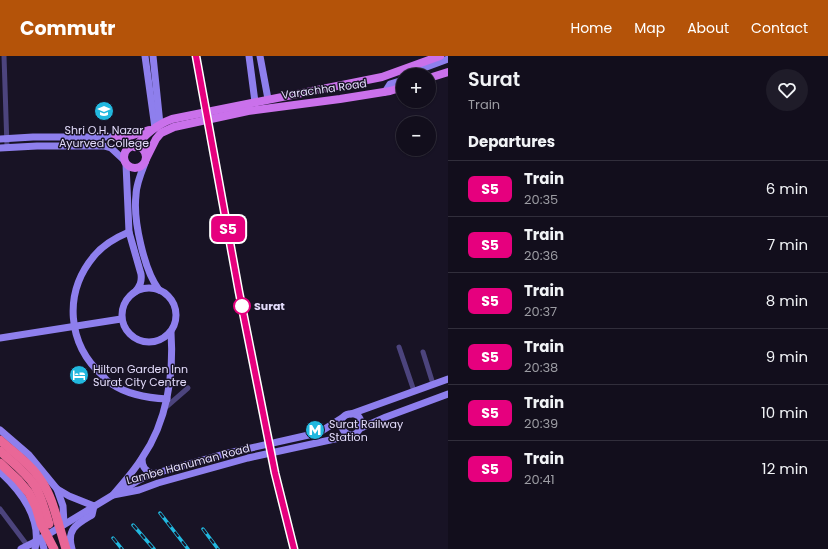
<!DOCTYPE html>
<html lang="en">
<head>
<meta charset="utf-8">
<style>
  :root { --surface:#120e1c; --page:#1f1c29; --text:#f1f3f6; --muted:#9c9ca3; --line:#312e3b; --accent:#b45309 }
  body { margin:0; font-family:Poppins,sans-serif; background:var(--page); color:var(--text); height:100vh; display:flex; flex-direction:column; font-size:15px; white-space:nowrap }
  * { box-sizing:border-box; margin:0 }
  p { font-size:13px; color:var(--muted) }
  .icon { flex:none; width:22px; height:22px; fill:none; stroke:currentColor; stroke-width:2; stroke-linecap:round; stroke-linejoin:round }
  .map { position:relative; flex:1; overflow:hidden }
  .details { display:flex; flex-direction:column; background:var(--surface); width:380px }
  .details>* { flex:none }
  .badge { padding:0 8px; border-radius:6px; font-size:14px; line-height:26px }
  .fabs { position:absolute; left:396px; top:12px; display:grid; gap:8px }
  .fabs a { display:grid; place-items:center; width:40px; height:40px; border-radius:50%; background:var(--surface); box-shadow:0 1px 3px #0004,0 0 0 1px var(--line); font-size:20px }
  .map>.badge { position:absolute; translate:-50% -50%; box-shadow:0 0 0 2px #fff }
  h2 { padding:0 20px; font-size:15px; line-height:36px }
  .round { display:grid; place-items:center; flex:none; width:42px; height:42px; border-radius:21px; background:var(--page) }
  .head { display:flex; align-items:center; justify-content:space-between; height:68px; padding:0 20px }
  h1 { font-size:19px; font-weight:600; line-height:30px }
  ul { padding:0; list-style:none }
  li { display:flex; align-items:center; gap:12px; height:56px; padding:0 20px; border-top:1px solid var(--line) }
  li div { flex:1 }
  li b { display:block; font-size:15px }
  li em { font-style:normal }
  li .badge { min-width:44px; font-weight:700; text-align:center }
  header { display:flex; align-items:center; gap:24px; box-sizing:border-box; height:56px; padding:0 20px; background:var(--accent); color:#fff }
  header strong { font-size:19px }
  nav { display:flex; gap:22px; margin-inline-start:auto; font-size:14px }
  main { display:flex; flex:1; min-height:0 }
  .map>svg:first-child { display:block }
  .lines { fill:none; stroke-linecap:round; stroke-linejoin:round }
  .street { stroke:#4c447d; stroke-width:5 }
  .secondary { stroke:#8e7fed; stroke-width:7 }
  .primary { stroke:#ca71eb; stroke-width:8 }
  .highway { stroke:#e96797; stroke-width:9 }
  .rail-casing { stroke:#22b8df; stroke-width:3.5 }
  .rail { stroke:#181325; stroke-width:2; stroke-dasharray:6; stroke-linecap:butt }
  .highway-bridge { stroke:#e96797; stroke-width:9 }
  .line-casing { stroke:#fff; stroke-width:9 }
  .line { stroke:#e6007e; stroke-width:6 }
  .stop-dot { fill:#fff; stroke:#e6007e; stroke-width:2 }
  .labels { text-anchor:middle; stroke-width:3; stroke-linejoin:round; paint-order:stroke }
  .street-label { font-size:11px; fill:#e2dbfa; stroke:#181325 }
  .poi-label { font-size:11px; fill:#e2dbfa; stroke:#181325; text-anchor:start }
  .stop-label { font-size:11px; font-weight:bold; fill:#e2dbfa; stroke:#181325; text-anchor:start }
</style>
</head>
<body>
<header>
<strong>Commutr</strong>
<nav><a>Home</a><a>Map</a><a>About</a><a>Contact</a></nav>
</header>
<main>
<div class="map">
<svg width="448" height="493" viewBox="0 0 448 493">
  <rect width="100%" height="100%" fill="#181325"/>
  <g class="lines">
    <g class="street">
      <polyline points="4,0 7,91"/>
      <polyline points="399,291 414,335"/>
      <polyline points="423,296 433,328"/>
      <polyline points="165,352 188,332"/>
      <polyline points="0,453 27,489"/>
    </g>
    <g class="secondary">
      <polyline points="145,0 155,72"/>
      <polyline points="153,0 160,68"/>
      <polyline points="249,0 255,46"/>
      <polyline points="260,0 268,43"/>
      <polyline points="405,19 448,3"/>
      <polyline points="385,36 390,28 403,24"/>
      <polyline points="0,83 33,81 115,81 124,84 135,91"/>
      <polyline points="0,92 37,90 104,90 111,92 125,105"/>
      <path d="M 145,107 C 141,117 136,129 136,139 C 133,164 144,214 159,234"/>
      <path d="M 126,108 L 129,176 L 141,218 C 142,226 140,230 135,236"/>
      <path d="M 129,176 C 117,181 103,189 94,200 C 63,237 67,288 103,320 C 105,323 108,326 112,328 C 128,339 148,342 167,343"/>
      <circle cx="149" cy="259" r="27"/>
      <polyline points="0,282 121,263"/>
      <polyline points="351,358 448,323"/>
      <polyline points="361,372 386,361 448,338"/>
      <polyline points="0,374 29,399 57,433 69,440 94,450"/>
      <path d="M 142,403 C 142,411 145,415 153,418"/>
      <path d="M 0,416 C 21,435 42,463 35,493"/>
      <polyline points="57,433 63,450 64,468"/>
      <path d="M 121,436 C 132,428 140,422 153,418 L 224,398 L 313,378 L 320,376 L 342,362"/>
      <path d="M 113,439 C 123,427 134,415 142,402 C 167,366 174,319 171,276"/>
      <polyline points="41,482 44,493"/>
      <path d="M 21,493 L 37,485 L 113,439 L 139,434 L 158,427 L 248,402 L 353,379 C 366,373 362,355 349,358 C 336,361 340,376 350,379"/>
      <path d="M 72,493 C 66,473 77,468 92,459 L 94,450"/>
    </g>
    <g class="primary">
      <polyline points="429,22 448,16"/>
      <polyline points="115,81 130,80 149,74"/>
      <circle cx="135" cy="101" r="11"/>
      <path d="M 135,91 C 146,78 156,69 172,63 L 382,21 L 440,0"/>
      <polyline points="146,103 156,83 161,77 174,71 248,55 340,43 390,35 403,31"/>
    </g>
    <g class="highway">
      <path d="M 0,384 C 14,397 32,409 42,426 C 50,438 54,452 58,466"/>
      <path d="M 0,395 C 12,406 26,416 35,430 C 42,442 45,455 49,468"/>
    </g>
    <g class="rail-casing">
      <g id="rail">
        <polyline points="196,0 268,381 278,431 294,493"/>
        <polyline points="160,457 188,493"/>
        <polyline points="133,469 154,493"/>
        <polyline points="203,473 218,493"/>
        <polyline points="113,482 122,493"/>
      </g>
    </g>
    <use href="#rail" class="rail"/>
    <g class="highway-bridge">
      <polyline points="0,407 18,424 29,437 36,451 41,468 54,493"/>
      <polyline points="58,466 66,493"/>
    </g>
  </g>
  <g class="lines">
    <g class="line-casing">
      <polyline id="line" points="196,0 239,236 275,417 294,493"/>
    </g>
    <use href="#line" class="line"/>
  </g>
  <defs>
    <g id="university-disc" transform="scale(1)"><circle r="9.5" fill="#22b8df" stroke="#181325"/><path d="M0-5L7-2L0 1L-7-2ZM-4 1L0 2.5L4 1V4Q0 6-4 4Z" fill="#fff"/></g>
    <g id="hotel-disc" transform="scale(1)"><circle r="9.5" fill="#22b8df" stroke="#181325"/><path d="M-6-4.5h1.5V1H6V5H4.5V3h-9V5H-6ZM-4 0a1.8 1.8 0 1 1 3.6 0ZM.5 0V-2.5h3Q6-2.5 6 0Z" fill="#fff"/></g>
    <g id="metro-disc" transform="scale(1)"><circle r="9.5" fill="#22b8df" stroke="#181325"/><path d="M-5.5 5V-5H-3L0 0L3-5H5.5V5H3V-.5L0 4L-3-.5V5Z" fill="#fff"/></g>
  </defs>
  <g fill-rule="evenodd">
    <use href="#university-disc" x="104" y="55"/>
    <use href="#hotel-disc" x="79" y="319"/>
    <use href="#metro-disc" x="315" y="374"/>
  </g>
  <circle class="stop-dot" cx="242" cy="250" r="8"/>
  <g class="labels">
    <g class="street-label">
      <text transform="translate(324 33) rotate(-8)" y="4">Varachha Road</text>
      <text transform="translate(188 408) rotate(-15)" y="4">Lambe Hanuman Road</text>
    </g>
    <g class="poi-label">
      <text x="104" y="78" text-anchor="middle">Shri O.H. Nazar<tspan x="104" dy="13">Ayurved College</tspan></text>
      <text x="93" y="317">Hilton Garden Inn<tspan x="93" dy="13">Surat City Centre</tspan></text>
      <text x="329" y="372">Surat Railway<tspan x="329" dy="13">Station</tspan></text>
    </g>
    <g class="stop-label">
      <text x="254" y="254">Surat</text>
    </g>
  </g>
</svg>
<div class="fabs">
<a>+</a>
<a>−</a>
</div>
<b class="badge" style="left:228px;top:173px;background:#e6007e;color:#fff">S5</b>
</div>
<section class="details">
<div class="head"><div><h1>Surat</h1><p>Train</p></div><a class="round"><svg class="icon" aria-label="heart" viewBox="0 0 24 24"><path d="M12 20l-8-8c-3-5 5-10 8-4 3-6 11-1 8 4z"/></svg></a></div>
<h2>Departures</h2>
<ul>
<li><span class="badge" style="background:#e6007e;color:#fff">S5</span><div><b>Train</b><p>20:35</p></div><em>6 min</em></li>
<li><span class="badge" style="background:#e6007e;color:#fff">S5</span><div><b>Train</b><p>20:36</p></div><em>7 min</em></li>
<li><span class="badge" style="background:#e6007e;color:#fff">S5</span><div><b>Train</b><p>20:37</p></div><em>8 min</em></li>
<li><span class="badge" style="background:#e6007e;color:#fff">S5</span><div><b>Train</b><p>20:38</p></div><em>9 min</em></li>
<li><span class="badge" style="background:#e6007e;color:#fff">S5</span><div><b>Train</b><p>20:39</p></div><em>10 min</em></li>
<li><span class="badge" style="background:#e6007e;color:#fff">S5</span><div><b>Train</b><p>20:41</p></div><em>12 min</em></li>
</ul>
</section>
</main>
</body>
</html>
